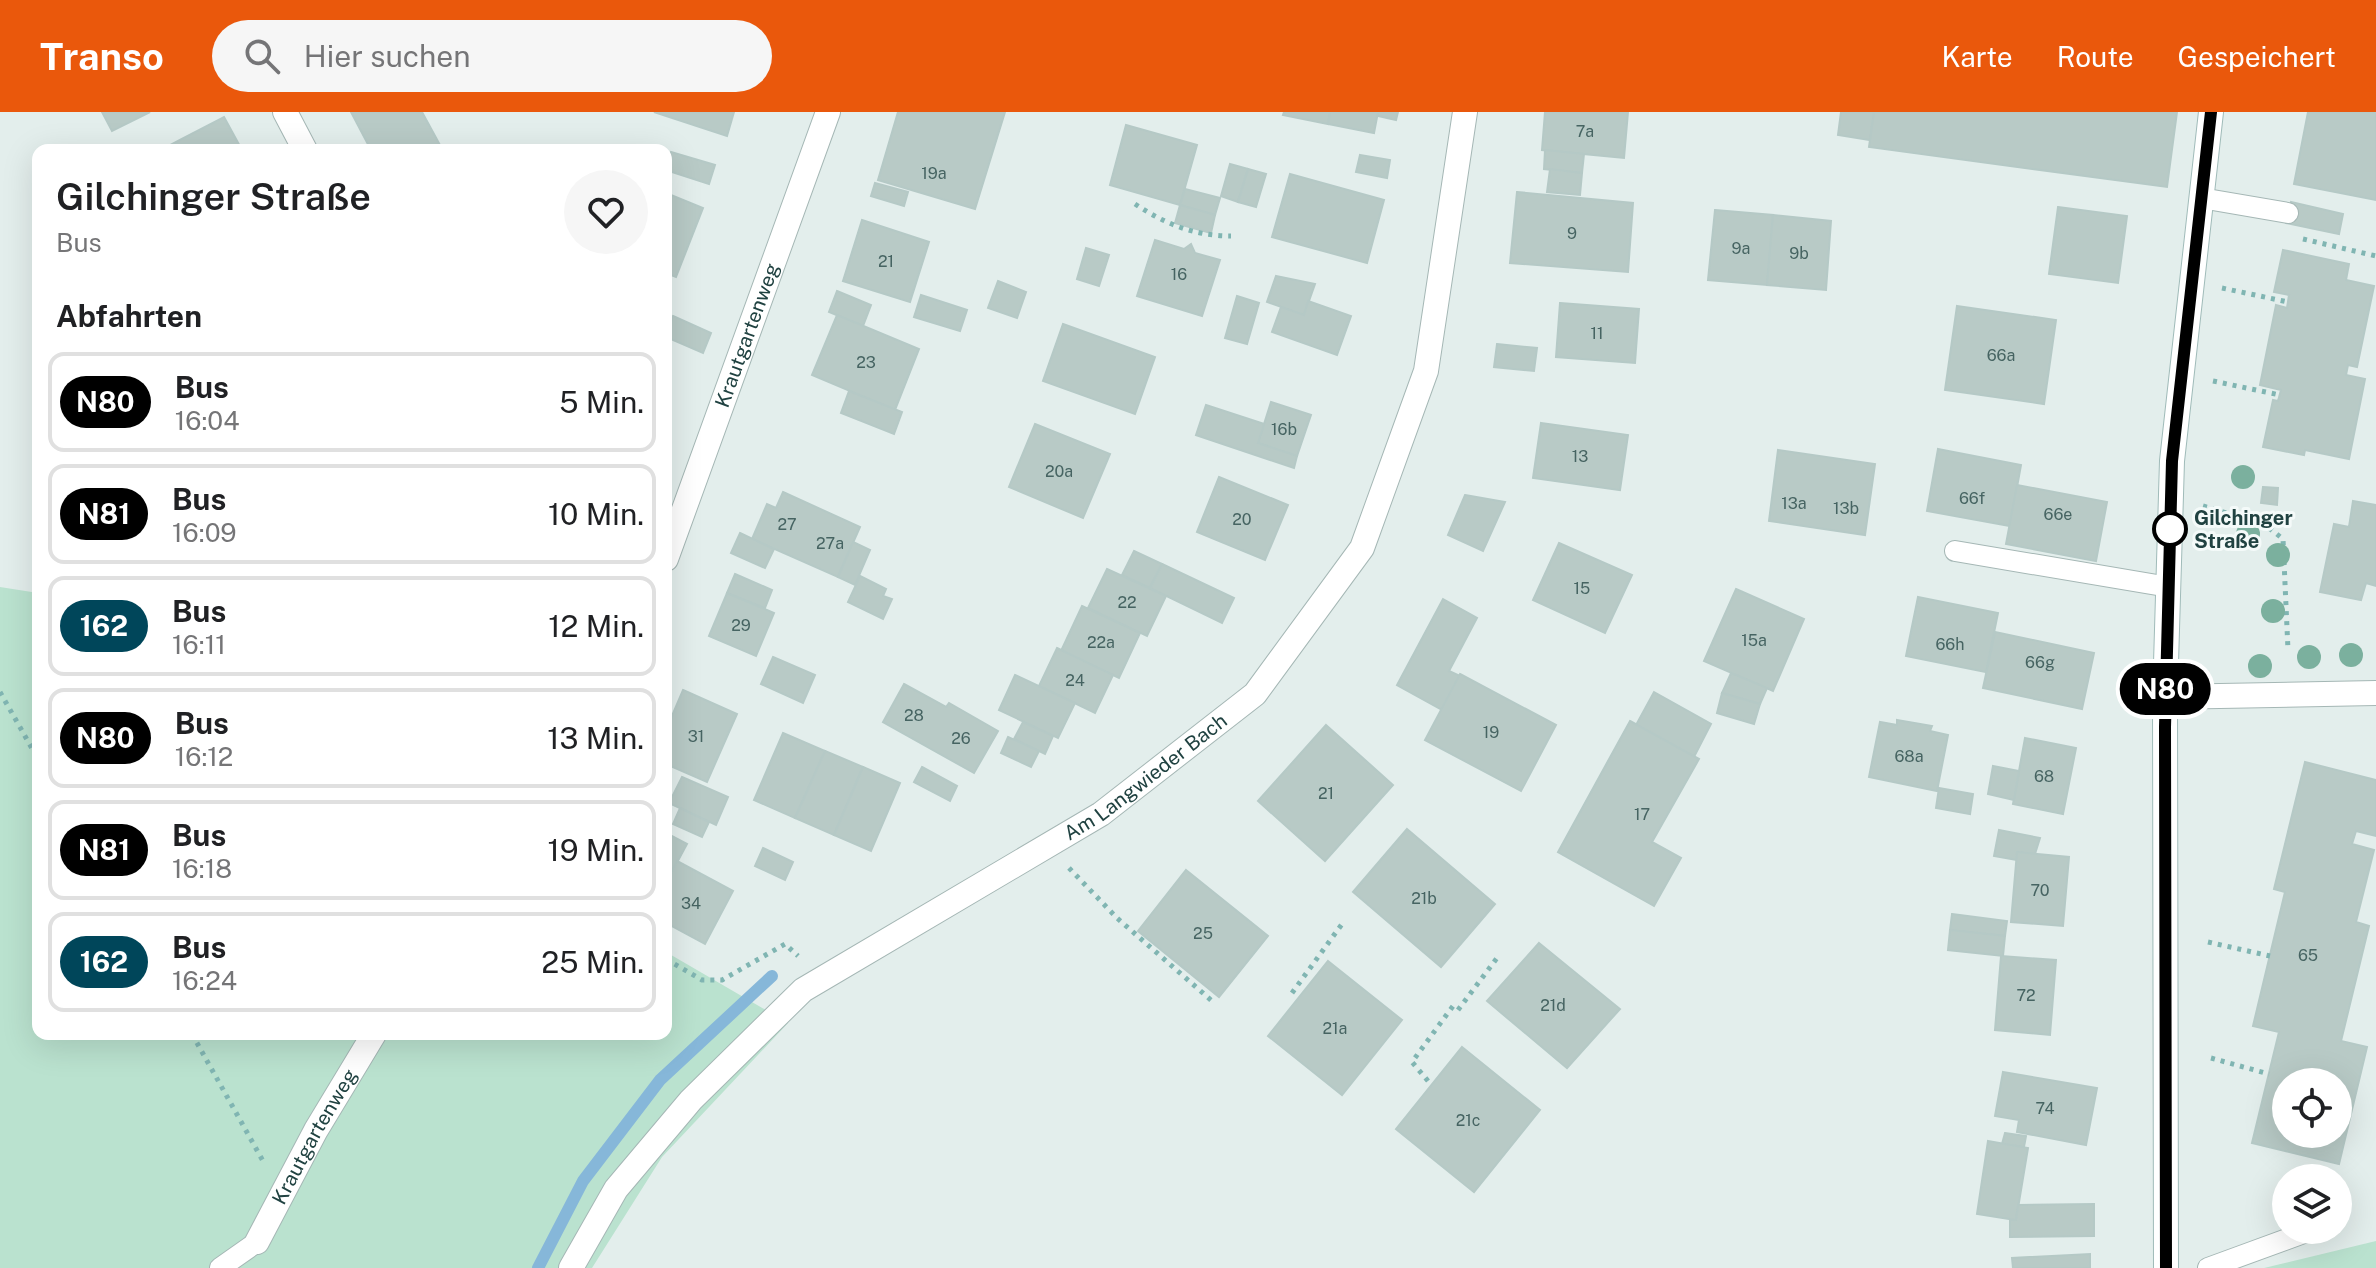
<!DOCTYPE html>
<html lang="de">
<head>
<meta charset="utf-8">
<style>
  :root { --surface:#fff; --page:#f6f6f6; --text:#202124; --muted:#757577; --line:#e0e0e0; --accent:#ea580c }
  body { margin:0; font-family:"Public Sans",sans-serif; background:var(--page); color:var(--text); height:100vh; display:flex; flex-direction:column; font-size:30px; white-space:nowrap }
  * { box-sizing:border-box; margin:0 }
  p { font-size:26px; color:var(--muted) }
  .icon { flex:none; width:44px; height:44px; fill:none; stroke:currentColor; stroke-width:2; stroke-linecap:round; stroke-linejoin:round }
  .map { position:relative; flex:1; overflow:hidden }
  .side { position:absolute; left:32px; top:32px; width:640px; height:896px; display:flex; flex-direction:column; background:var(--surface); border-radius:16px; box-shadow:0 8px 32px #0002 }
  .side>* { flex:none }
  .badge { padding:0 16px; border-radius:26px; font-size:28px; line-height:52px }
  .buttons { position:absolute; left:2272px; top:956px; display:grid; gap:16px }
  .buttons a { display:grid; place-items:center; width:80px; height:80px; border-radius:50%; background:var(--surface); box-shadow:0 8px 32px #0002; font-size:40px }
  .map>.badge { position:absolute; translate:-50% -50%; box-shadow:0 0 0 4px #fff }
  h2 { padding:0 24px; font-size:30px; line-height:72px }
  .round { display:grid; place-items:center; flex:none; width:84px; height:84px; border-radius:42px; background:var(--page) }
  .summary { display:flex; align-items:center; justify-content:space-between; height:136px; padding:0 24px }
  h1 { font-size:38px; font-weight:600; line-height:60px }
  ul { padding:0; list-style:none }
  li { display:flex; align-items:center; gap:24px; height:100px; margin:0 16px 12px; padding:0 8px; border:4px solid var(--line); border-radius:16px }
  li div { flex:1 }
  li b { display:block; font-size:30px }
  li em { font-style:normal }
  li .badge { min-width:88px; font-weight:700; text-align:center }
  header { display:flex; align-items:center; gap:48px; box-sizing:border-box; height:112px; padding:0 40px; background:var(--accent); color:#fff }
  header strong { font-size:38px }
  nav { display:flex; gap:44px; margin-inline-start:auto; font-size:28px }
  .search { width:560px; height:72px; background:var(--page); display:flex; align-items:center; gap:20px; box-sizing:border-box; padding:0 28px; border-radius:44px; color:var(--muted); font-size:30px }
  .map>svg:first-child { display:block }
  .green { fill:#bae2cf }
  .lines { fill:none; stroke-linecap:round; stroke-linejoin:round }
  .stream { stroke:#86b7d9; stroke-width:12 }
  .building { fill:#b8cac6; stroke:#b5c9c6; stroke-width:2; fill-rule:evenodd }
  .lane-casing { stroke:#a5b7b5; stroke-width:22 }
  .street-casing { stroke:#a5b7b5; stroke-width:26 }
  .secondary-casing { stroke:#a0bbb9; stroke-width:26 }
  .path { stroke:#80b5b2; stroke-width:5; stroke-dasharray:4 6; stroke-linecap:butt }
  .lane { stroke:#fff; stroke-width:20 }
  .street { stroke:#fff; stroke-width:24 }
  .secondary { stroke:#fff; stroke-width:24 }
  .tree { fill:#7bb09e }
  .line-casing { stroke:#fff; stroke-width:18 }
  .line { stroke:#000; stroke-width:12 }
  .stop-dot { fill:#fff; stroke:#000; stroke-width:4 }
  .labels { text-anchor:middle; stroke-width:6; stroke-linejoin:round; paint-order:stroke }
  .number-label { font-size:16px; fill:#466462 }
  .street-label { font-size:20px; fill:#204241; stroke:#f4faf9 }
  .stop-label { font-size:20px; font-weight:bold; fill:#204241; stroke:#f4faf9; text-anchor:start }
</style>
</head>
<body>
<header>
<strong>Transo</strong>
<div class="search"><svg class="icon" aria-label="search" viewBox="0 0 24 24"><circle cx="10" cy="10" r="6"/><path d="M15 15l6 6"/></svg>Hier suchen</div>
<nav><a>Karte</a><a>Route</a><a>Gespeichert</a></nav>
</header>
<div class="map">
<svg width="2376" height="1156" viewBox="0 0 2376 1156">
  <rect width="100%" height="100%" fill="#e3eeec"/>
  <g class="green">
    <polygon points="0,475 38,481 38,922 666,922 666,840 788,911 662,1045 592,1156 0,1156"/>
    <polygon points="2376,1129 2376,1156 2264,1156"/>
  </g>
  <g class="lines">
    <polyline class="stream" points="538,1156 583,1069 660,968 772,864"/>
  </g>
  <g class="building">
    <polygon points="102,0 150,0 112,19"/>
    <polygon points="351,0 422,0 440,33 431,38 371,38"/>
    <polygon points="654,0 734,0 727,24"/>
    <polygon points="898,0 1005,0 975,97 878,68"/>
    <polygon points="1284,0 1330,0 1328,12 1283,3"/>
    <polygon points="1330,0 1378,0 1374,21 1328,12"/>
    <polygon points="1378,0 1398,0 1396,8 1378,4"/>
    <polygon points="1545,0 1628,0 1624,46 1542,38"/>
    <polygon points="1841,0 1874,0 1870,28 1838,23"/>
    <polygon points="1874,0 2177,0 2167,75 1869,35"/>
    <polygon points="2308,0 2376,0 2376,88 2294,72"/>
    <polygon points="224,5 242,38 161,38 178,29"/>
    <polygon points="1126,13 1197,33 1180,93 1110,73"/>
    <polygon points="1545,38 1584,42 1582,61 1544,57"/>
    <polygon points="671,40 715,53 709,72 666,58"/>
    <polygon points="1360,43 1390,48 1387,66 1356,60"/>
    <polygon points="1230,52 1248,57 1238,90 1221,84"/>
    <polygon points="1248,57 1266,62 1256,95 1238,90"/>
    <polygon points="1550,57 1582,61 1580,83 1547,80"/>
    <polygon points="1290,62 1384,88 1367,151 1272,125"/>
    <polygon points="875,71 908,80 904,94 871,84"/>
    <polygon points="1185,77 1220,86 1215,103 1180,93"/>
    <polygon points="1517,80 1633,91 1628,160 1510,151"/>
    <polygon points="666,81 703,96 676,165 666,161"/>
    <polygon points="2291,90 2343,102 2339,122 2286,111"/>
    <polygon points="1180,93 1215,103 1211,121 1175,111"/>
    <polygon points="2058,95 2127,104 2118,171 2049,162"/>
    <polygon points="1715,98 1773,103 1767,173 1708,168"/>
    <polygon points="1773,103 1831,109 1826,178 1767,173"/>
    <polygon points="862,108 929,130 910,190 843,169"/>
    <polygon points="1155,128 1184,137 1191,132 1195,141 1220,148 1202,204 1137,184"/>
    <polygon points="1086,136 1109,143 1099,174 1077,167"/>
    <polygon points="2283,138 2349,152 2346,168 2374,174 2357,255 2348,253 2346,263 2365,267 2349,347 2305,338 2304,343 2263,335 2273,288 2278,289 2281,278 2260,273 2276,193 2287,196 2289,183 2274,180"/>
    <polygon points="1276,164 1315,172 1304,203 1267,190"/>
    <polygon points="998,169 1026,180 1017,206 988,196"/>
    <polygon points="837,179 871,193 863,214 829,200"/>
    <polygon points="921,183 967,198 960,219 914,205"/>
    <polygon points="1237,184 1259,191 1247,232 1225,226"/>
    <polygon points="1308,189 1351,204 1337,243 1272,220 1281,195 1304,203"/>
    <polygon points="1560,191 1639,197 1635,251 1556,245"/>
    <polygon points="1957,194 2056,208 2044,292 1945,278"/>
    <polygon points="837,203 919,237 895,298 812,263"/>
    <polygon points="673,204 711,221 703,241 666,225"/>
    <polygon points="1063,212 1155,245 1135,302 1043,269"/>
    <polygon points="1497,232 1537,236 1534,259 1494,255"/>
    <polygon points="849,279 902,300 894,322 841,301"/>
    <polygon points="1271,290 1311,303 1297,344 1258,331"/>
    <polygon points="1206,293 1264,312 1258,331 1297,344 1294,356 1196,323"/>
    <polygon points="1541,311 1628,323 1620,378 1533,366"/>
    <polygon points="1035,312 1110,342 1083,406 1009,375"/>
    <polygon points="1938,337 2021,353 2010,414 1927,399"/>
    <polygon points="1778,338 1875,352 1865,423 1769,409"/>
    <polygon points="1219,365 1288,393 1265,448 1197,420"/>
    <polygon points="2017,373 2107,390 2096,449 2006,432"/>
    <polygon points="2263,375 2278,376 2277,393 2261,391"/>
    <polygon points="783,380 860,415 838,465 752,427 767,392 776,396"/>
    <polygon points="1465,383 1505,390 1483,439 1448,423"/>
    <polygon points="2353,389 2376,393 2376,474 2366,471 2361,488 2320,480 2334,412 2349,415"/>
    <polygon points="740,421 774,437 765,456 731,441"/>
    <polygon points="853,430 870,438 855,473 838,465"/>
    <polygon points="1559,431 1632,463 1605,521 1533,488"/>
    <polygon points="1134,439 1162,452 1150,476 1122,463"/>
    <polygon points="1162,452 1234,486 1222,511 1150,476"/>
    <polygon points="1107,457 1166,484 1147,524 1088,496"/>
    <polygon points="735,462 772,478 765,496 727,481"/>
    <polygon points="860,464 886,477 883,484 892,487 883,507 848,490"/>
    <polygon points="1736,477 1804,507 1773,579 1704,549"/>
    <polygon points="727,481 774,501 756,544 709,524"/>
    <polygon points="1918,485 1998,501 1986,560 1906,544"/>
    <polygon points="1443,487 1477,506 1449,559 1460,564 1442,598 1397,573"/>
    <polygon points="1082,494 1140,521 1119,566 1061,539"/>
    <polygon points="1995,520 2094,541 2082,597 1983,576"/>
    <polygon points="1057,536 1113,563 1095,601 1039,574"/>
    <polygon points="773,545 815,563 803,591 761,572"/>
    <polygon points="1731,561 1767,576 1760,592 1722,581"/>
    <polygon points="1460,562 1556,613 1521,679 1425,628"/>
    <polygon points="1015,563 1075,591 1058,626 999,598"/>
    <polygon points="904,572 946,595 949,591 998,619 974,661 883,610"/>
    <polygon points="683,578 737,602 707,670 666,652 666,618"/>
    <polygon points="1654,580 1711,612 1694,645 1636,613"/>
    <polygon points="1722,581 1760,592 1754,612 1717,601"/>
    <polygon points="1897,608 1932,614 1930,619 1948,623 1937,679 1869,665 1880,610 1897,613"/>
    <polygon points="1630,609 1699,647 1652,730 1681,746 1654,794 1558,740"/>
    <polygon points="1023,610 1053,624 1045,642 1014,627"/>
    <polygon points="1326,613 1393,673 1325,749 1258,689"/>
    <polygon points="783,621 825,639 795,706 754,688"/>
    <polygon points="1008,625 1039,639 1031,655 1001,641"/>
    <polygon points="2025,626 2076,636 2063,702 2013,692"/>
    <polygon points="825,639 863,655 834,723 795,706"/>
    <path d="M 2305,650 L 2376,668 L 2376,724 L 2356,719 L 2352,732 L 2374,738 L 2356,810 L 2369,814 L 2341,929 L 2367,935 L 2339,1052 L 2252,1031 L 2279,920 L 2253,914 L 2285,780 L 2274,777 ZM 2286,970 L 2338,970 L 2338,1022 L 2286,1022 Z"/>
    <polygon points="1993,654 2019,659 2014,688 1988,682"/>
    <polygon points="863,655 900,671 871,739 834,723"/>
    <polygon points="922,655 957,674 950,689 914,670"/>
    <polygon points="682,665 728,685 716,713 669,691"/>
    <polygon points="1939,676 1973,682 1970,702 1936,696"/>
    <polygon points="680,696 709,710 702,725 673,712"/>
    <polygon points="1407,717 1495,792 1441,855 1353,780"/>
    <polygon points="1999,718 2040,726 2035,742 2017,740 2017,748 1994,744"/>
    <polygon points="666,721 687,732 666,771"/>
    <polygon points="763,736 793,750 785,768 755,754"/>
    <polygon points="2017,740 2069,745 2063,814 2011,810"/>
    <polygon points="677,749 733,779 705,832 666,811 666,771"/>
    <polygon points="1186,758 1268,824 1219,885 1138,819"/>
    <polygon points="1952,802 2007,809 2005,824 1950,818"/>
    <polygon points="1950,818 2005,824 2003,844 1948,838"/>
    <polygon points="1539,831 1620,897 1567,956 1487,889"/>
    <polygon points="2001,844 2056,848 2050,923 1995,918"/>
    <polygon points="1328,849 1402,908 1342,983 1268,924"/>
    <polygon points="1462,935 1540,998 1474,1080 1396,1017"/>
    <polygon points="2003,960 2097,976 2086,1033 2017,1020 2019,1008 1995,1004"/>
    <polygon points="2005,1021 2026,1024 2024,1035 2002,1032"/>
    <polygon points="1988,1029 2028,1036 2016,1108 1977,1102"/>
    <polygon points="2094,1092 2094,1124 2010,1125 2010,1108 2016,1108 2018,1093"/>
    <polygon points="2090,1142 2090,1156 2013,1156 2012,1146"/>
  </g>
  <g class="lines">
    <g class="lane-casing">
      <g id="lane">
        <polyline points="2201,86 2288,101"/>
        <polyline points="1955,439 2169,475"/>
        <polyline points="220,1156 257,1130"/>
        <polyline points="2208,1156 2312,1118"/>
      </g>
    </g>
    <g class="street-casing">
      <g id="street">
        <polyline points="285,0 305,38"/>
        <path id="s1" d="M 666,447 L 828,0"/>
        <polyline points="2165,585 2376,581"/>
        <path id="s2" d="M 257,1130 L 316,1018 L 374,922"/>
        <path id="s3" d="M 571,1156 L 616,1077 L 691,988 L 803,878 L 1101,702 L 1255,582 L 1362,436 L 1426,259 L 1465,0"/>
      </g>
    </g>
    <g class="secondary-casing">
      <polyline id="secondary" points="2166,1156 2165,585 2172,349 2211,0"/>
    </g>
    <g class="path">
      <path d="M 1135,92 C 1165,112 1195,124 1231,124"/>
      <polyline points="2303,127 2376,144"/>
      <polyline points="2222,176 2288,190"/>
      <polyline points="2213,269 2280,283"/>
      <polyline points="2203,394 2264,412 2283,427 2288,538"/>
      <polyline points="0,580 38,647"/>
      <polyline points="1069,756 1117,806 1212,889"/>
      <polyline points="2208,830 2270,844"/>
      <polyline points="666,847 702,868 722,868 785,832 798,844"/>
      <polyline points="1292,881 1342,812"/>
      <polyline points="1458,898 1500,842"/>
      <polyline points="192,922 263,1049"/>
      <polyline points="2211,946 2269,962"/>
      <polyline points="1428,969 1412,950 1453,894"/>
    </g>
    <use href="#lane" class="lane"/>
    <use href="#street" class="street"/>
    <use href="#secondary" class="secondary"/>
  </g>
  <g class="tree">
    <circle cx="2243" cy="365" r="12"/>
    <circle cx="2248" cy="422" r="12"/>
    <circle cx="2278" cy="443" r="12"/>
    <circle cx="2273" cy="499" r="12"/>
    <circle cx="2351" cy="543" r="12"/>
    <circle cx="2309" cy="545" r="12"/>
    <circle cx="2260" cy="554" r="12"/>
  </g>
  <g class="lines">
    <g class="line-casing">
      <polyline id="line" points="2166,1156 2165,615 2172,349 2211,0"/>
    </g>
    <use href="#line" class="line"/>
  </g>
  <circle class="stop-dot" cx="2170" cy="417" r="16"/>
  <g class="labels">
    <g class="number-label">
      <text x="1585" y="25">7a</text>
      <text x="934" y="67">19a</text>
      <text x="1572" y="127">9</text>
      <text x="1741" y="142">9a</text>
      <text x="1799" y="147">9b</text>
      <text x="886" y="155">21</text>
      <text x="1179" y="168">16</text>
      <text x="1597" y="227">11</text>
      <text x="2001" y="249">66a</text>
      <text x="866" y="256">23</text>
      <text x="1284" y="323">16b</text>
      <text x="1580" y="350">13</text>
      <text x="1059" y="365">20a</text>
      <text x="1972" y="392">66f</text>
      <text x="1794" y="397">13a</text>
      <text x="1846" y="402">13b</text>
      <text x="2058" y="408">66e</text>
      <text x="1242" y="413">20</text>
      <text x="787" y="418">27</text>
      <text x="830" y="437">27a</text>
      <text x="1582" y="482">15</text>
      <text x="1127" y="496">22</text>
      <text x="741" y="519">29</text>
      <text x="1754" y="534">15a</text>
      <text x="1101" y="536">22a</text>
      <text x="1950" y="538">66h</text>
      <text x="2040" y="556">66g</text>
      <text x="1075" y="574">24</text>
      <text x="914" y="609">28</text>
      <text x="1491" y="626">19</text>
      <text x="696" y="630">31</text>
      <text x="961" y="632">26</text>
      <text x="1909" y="650">68a</text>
      <text x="2044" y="670">68</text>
      <text x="1326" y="687">21</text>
      <text x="1642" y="708">17</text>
      <text x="2040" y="784">70</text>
      <text x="1424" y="792">21b</text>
      <text x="691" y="797">34</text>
      <text x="1203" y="827">25</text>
      <text x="2308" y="849">65</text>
      <text x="2026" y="889">72</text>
      <text x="1553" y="899">21d</text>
      <text x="1335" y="922">21a</text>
      <text x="2045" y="1002">74</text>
      <text x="1468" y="1014">21c</text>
    </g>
    <g class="street-label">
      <text dy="7" stroke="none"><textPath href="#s1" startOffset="238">Krautgartenweg</textPath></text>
      <text dy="7" stroke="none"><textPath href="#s3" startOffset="768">Am Langwieder Bach</textPath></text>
      <text dy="7" stroke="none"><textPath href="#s2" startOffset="120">Krautgartenweg</textPath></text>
    </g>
    <g class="stop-label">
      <text x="2194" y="413">Gilchinger<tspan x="2194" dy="23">Straße</tspan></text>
    </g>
  </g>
</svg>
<div class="buttons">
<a><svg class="icon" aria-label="locate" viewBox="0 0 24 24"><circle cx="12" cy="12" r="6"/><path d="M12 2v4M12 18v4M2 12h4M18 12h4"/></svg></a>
<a><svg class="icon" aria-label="layers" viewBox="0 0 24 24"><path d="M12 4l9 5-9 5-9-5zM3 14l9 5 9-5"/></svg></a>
</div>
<b class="badge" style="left:2165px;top:577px;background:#000;color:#fff">N80</b>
<section class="side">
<div class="summary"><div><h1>Gilchinger Straße</h1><p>Bus</p></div><a class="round"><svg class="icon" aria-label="heart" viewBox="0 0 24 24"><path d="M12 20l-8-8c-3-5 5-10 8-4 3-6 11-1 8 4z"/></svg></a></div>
<h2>Abfahrten</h2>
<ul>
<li><span class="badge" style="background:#000;color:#fff">N80</span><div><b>Bus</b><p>16:04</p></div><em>5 Min.</em></li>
<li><span class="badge" style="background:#000;color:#fff">N81</span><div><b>Bus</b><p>16:09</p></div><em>10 Min.</em></li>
<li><span class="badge" style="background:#00465a;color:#fff">162</span><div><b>Bus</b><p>16:11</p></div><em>12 Min.</em></li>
<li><span class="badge" style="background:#000;color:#fff">N80</span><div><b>Bus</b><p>16:12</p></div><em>13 Min.</em></li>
<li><span class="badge" style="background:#000;color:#fff">N81</span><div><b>Bus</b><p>16:18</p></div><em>19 Min.</em></li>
<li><span class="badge" style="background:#00465a;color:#fff">162</span><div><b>Bus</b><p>16:24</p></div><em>25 Min.</em></li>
</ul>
</section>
</div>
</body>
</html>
